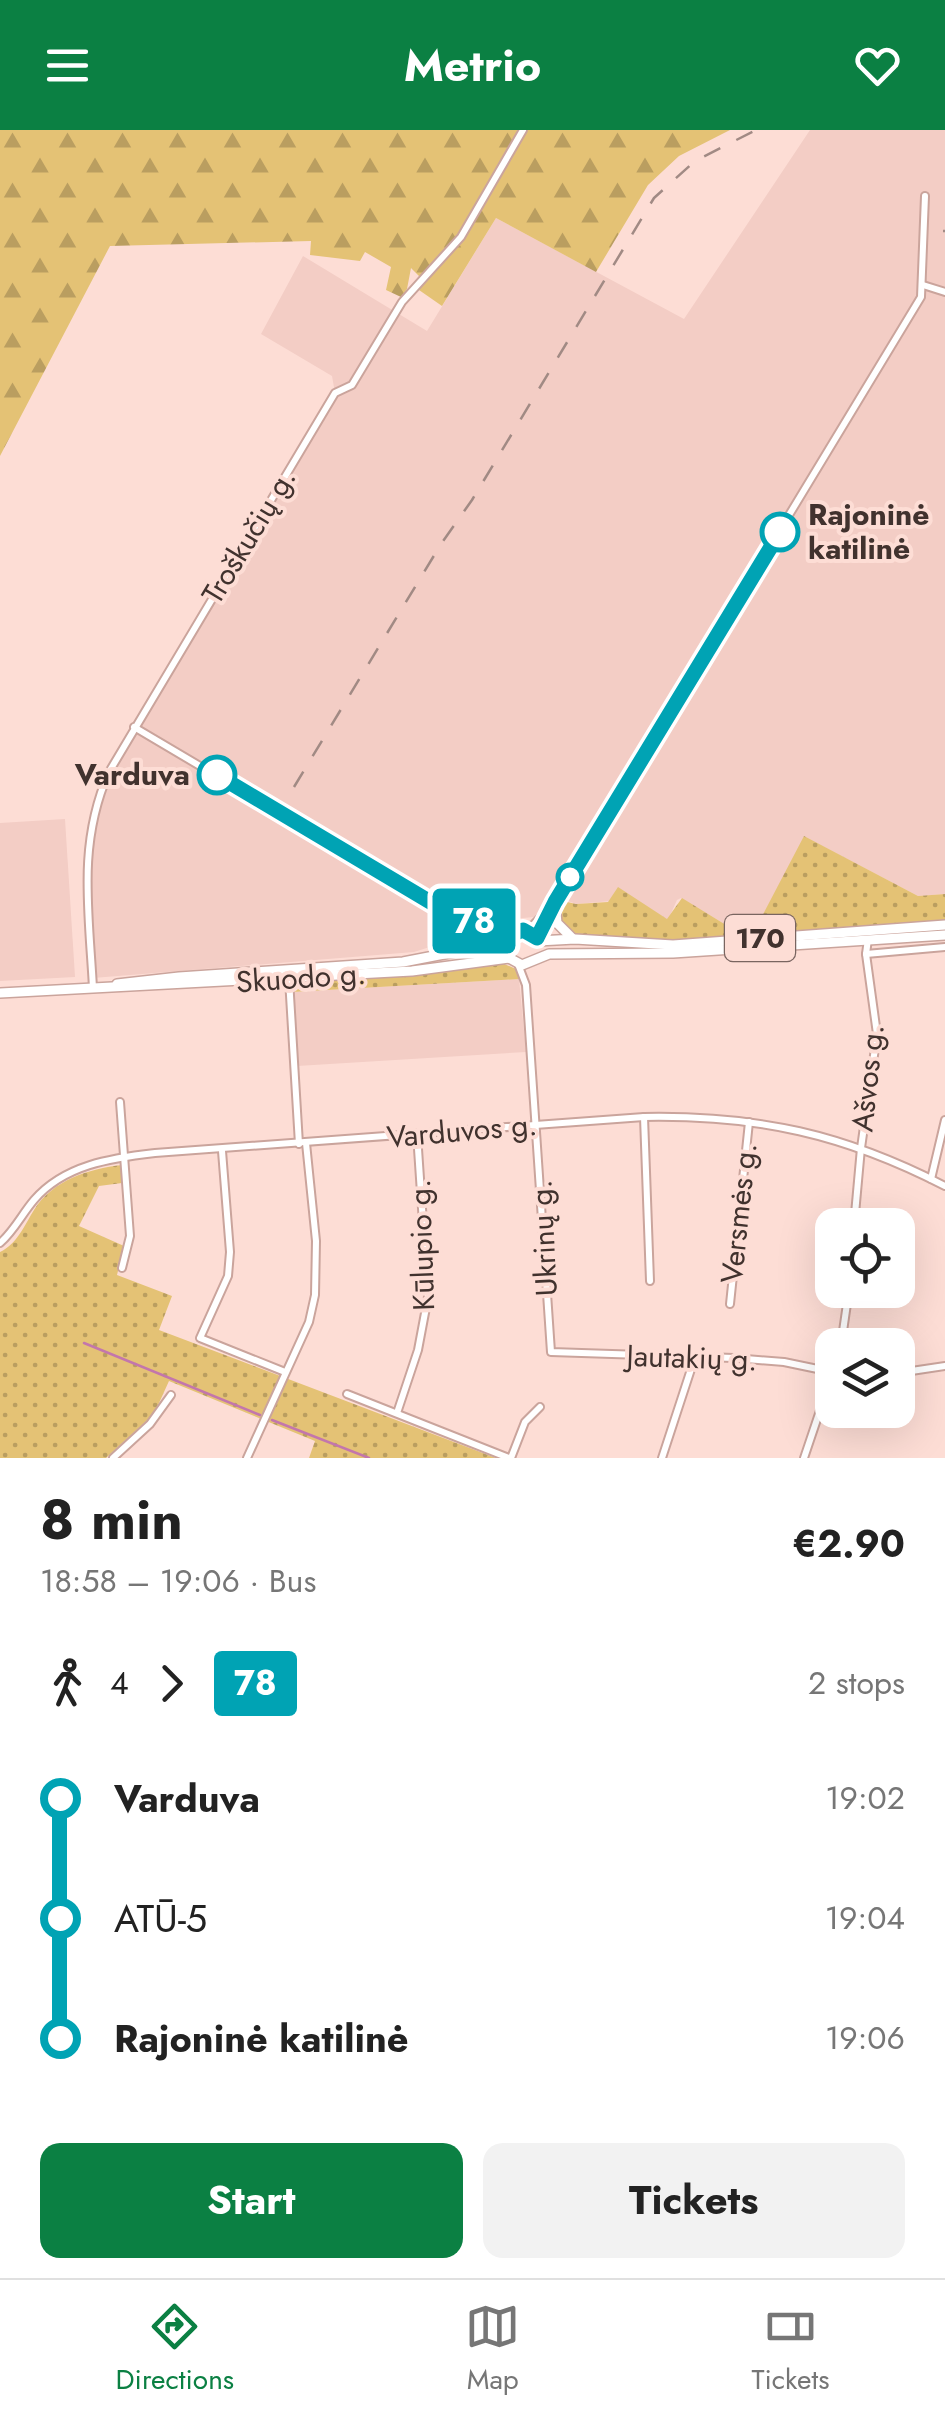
<!DOCTYPE html>
<html lang="en">
<head>
<meta charset="utf-8">
<style>
  :root { --surface:#fff; --page:#f2f2f2; --text:#222; --muted:#767676; --line:#e0e0e0; --accent:#0b8043 }
  body { margin:0; font-family:Jost,sans-serif; background:var(--page); color:var(--text); height:100vh; display:flex; flex-direction:column; font-size:38px; white-space:nowrap }
  * { box-sizing:border-box; margin:0 }
  p { font-size:32px; color:var(--muted) }
  .icon { flex:none; width:55px; height:55px; fill:none; stroke:currentColor; stroke-width:2; stroke-linecap:round; stroke-linejoin:round }
  .map { position:relative; height:1328px; overflow:hidden }
  .panel { display:flex; flex-direction:column; background:var(--surface); flex:1 }
  .panel>* { flex:none }
  .badge { padding:0 20px; border-radius:8px; font-size:35px; line-height:65px }
  .controls { position:absolute; left:815px; top:1078px; display:grid; gap:20px }
  .controls a { display:grid; place-items:center; width:100px; height:100px; border-radius:20px; background:var(--surface); box-shadow:0 10px 40px #0002; font-size:50px }
  .map>.badge { position:absolute; translate:-50% -50%; box-shadow:0 0 0 5px #fff }
  .legs { display:flex; align-items:center; gap:15px; height:110px; padding:0 40px; font-size:32px }
  .legs p { margin-inline-start:auto }
  .summary { display:flex; align-items:center; justify-content:space-between; height:170px; padding:0 40px }
  h1 { font-size:55px; font-weight:700; line-height:75px }
  .primary-button { display:flex; gap:20px; margin-top:auto; padding:20px 40px }
  .primary-button a { flex:1; height:115px; border-radius:20px; background:var(--accent); color:#fff; font-size:40px; font-weight:700; line-height:115px; text-align:center }
  .primary-button a+a { background:var(--page); color:var(--text) }
  ul { padding:0 40px; list-style:none }
  li { display:flex; align-items:center; gap:35px; height:120px; font-size:38px }
  li i { display:grid; place-items:center; width:15px; height:100%; margin:0 12px; background:currentColor }
  li i::after { content:''; width:25px; height:25px; margin:-12px; border:8px solid; border-radius:50%; background:var(--surface) }
  li p { margin-inline-start:auto }
  li:first-child i { background:linear-gradient(#0000 50%,currentColor 0) }
  li:last-child i { background:linear-gradient(currentColor 50%,#0000 0) }
  header { display:flex; justify-content:space-between; align-items:center; height:130px; padding:0 40px; background:var(--accent); color:#fff; font-size:45px; font-weight:700 }
  .tabs { display:flex; justify-content:space-around; align-items:center; height:140px; border-top:2px solid var(--line); background:var(--surface); font-size:28px; color:var(--muted) }
  .tabs a { display:grid; justify-items:center; gap:5px }
  .tabs .on { color:var(--accent) }
  .map>svg:first-child { display:block }
  .built { fill:#f3cdc5 }
  .grass { fill:url(#grass-dots) }
  .forest { fill:url(#forest-firs) }
  .lines { fill:none; stroke-linecap:round; stroke-linejoin:round }
  .stream { stroke:#c376ac; stroke-width:2.5 }
  .minor-casing { stroke:#caa49c; stroke-width:10 }
  .major-casing { stroke:#caa49c; stroke-width:12 }
  .minor { stroke:#fff; stroke-width:6 }
  .major { stroke:#fff; stroke-width:9 }
  .rail { stroke:#a18a84; stroke-width:2.5; stroke-dasharray:18 18; stroke-linecap:butt }
  .line-1-casing { stroke:#fff; stroke-width:22 }
  .line-1 { stroke:#00a3b4; stroke-width:15 }
  .stop-1-dot { fill:#fff; stroke:#00a3b4; stroke-width:5 }
  .labels { text-anchor:middle; stroke-width:8; stroke-linejoin:round; paint-order:stroke }
  .shield { fill:#fdddd5; stroke:#796560; stroke-width:2.5 }
  .shield-label { font-size:28px; font-weight:bold; fill:#41322e }
  .stop-label { font-size:30px; font-weight:bold; fill:#41322e; stroke:#fdddd5; text-anchor:start }
  .street-label { font-size:30px; fill:#41322e; stroke:#fdddd5 }
</style>
</head>
<body>
<header><svg class="icon" aria-label="menu" viewBox="0 0 24 24"><path d="M4 6h16M4 12h16M4 18h16"/></svg>Metrio<svg class="icon" aria-label="heart" viewBox="0 0 24 24"><path d="M12 20l-8-8c-3-5 5-10 8-4 3-6 11-1 8 4z"/></svg></header>
<div class="map">
<svg width="945" height="1328" viewBox="0 0 945 1328">
  <defs>
    <pattern id="grass-dots" width="8" height="8" patternUnits="userSpaceOnUse" patternTransform="scale(2.5)"><rect width="8" height="8" fill="#e4c275"/><path d="M2 2h.1M6 6h.1" fill="none" stroke="#ba9e60" stroke-width="1.8" stroke-linecap="round"/></pattern>
    <pattern id="forest-firs" width="22" height="20" patternUnits="userSpaceOnUse" patternTransform="scale(2.5)"><rect width="22" height="20" fill="#e4c275"/><path d="M5 1l3.5 6h-7zM16 11l3.5 6h-7z" fill="#ba9e60"/></pattern>
  </defs>
  <rect width="100%" height="100%" fill="#fdddd5"/>
  <g class="built">
    <polygon points="810,0 945,0 945,764 918,766 805,707 761,789 726,795 681,768 677,770 668,790 635,769 576,774 568,771 558,785 499,790 493,806 458,808 414,822 93,848 85,741 102,659 335,263 332,246 261,204 303,126 427,201 496,88 684,189"/>
    <polygon points="65,689 75,847 0,851 0,693"/>
    <polygon points="519,849 526,922 297,936 292,862"/>
  </g>
  <g class="grass">
    <polygon points="804,706 918,766 945,764 945,793 665,811 576,805 560,792 559,779 563,771 576,774 608,772 618,757 667,789 682,768 726,795 760,790"/>
    <polygon points="502,833 516,839 519,849 292,862 293,854 299,851 436,843"/>
    <path d="M 122,1035 L 122,1053 L 99,1056 L 79,1096 L 124,1116 L 117,1145 L 172,1166 L 159,1200 L 496,1328 L 309,1328 L 315,1311 L 169,1251 L 154,1284 L 106,1328 L 0,1328 L 0,1122 C 17,1114 24,1096 34,1080 C 53,1050 88,1039 122,1035 Z"/>
  </g>
  <polygon class="forest" points="0,0 730,0 679,26 648,55 596,142 496,88 442,176 419,160 425,152 411,138 407,159 401,167 386,160 391,137 365,122 360,131 310,125 311,111 110,116 0,326"/>
  <g class="lines">
    <g class="stream">
      <polyline points="84,1213 260,1285"/>
      <polyline points="272,1290 369,1328"/>
    </g>
    <g class="minor-casing">
      <g id="minor">
        <polyline points="923,155 945,162"/>
        <polyline points="134,597 423,768 513,804"/>
        <polyline points="475,791 507,811"/>
        <polyline points="527,801 549,779"/>
        <polyline points="537,808 553,775 921,167 925,66"/>
        <polyline points="866,824 945,817"/>
        <polyline points="518,834 526,855 551,1222 734,1228 784,1232 832,1242"/>
        <polyline points="289,849 299,1014"/>
        <path d="M 93,858 C 89,782 77,714 109,642 L 335,263 L 352,255 L 402,172 L 461,107 L 523,0"/>
        <polyline points="120,972 130,1106 122,1138"/>
        <polyline points="644,987 650,1151"/>
        <polyline points="222,1021 230,1122 228,1146 200,1208 285,1242"/>
        <polyline points="931,1049 945,990"/>
        <polyline points="854,1095 861,1018 877,904 866,824 868,809"/>
        <path d="M 0,1113 C 14,1101 22,1084 34,1070 C 64,1035 111,1028 155,1023 L 644,987 C 758,985 844,1004 945,1056"/>
        <polyline points="730,1174 749,992"/>
        <polyline points="841,1215 849,1160"/>
        <polyline points="898,1243 945,1236"/>
        <polyline points="347,1264 509,1328"/>
        <polyline points="397,1283 418,1220 428,1167 417,1004"/>
        <polyline points="113,1328 150,1294 171,1265"/>
        <polyline points="247,1328 309,1192 315,1165 316,1111 306,1013"/>
        <polyline points="511,1328 525,1292 540,1277"/>
        <polyline points="662,1328 695,1227"/>
        <polyline points="804,1328 832,1245"/>
      </g>
    </g>
    <g class="major-casing">
      <g id="major">
        <polyline points="555,773 557,793 572,808"/>
        <polyline points="538,811 575,809 673,815 945,795"/>
        <polyline points="506,812 513,804 523,801 538,811"/>
        <polyline points="509,828 522,835 549,824 673,823 945,805"/>
        <polyline points="117,854 179,847 403,832 506,812"/>
        <polyline points="0,863 412,841 509,828"/>
      </g>
    </g>
    <use href="#minor" class="minor"/>
    <use href="#major" class="major"/>
    <g class="rail">
      <polyline points="943,101 945,101"/>
      <polyline points="294,657 441,414 472,370 654,68 695,31 756,0"/>
    </g>
  </g>
  <g class="lines">
    <g class="line-1-casing">
      <polyline id="line-1" points="217,645 432,773 465,786 507,811 513,804 523,800 537,808 555,772 780,402"/>
    </g>
    <use href="#line-1" class="line-1"/>
  </g>
  <g class="stop-1-dot">
    <circle cx="780" cy="402" r="18"/>
    <circle cx="217" cy="645" r="18"/>
    <circle cx="570" cy="747" r="12"/>
  </g>
  <g class="labels">
    <rect class="shield" x="725" y="785" width="70" height="46" rx="8"/>
    <g class="shield-label">
      <text x="760" y="818">170</text>
    </g>
    <g class="stop-label">
      <text x="808" y="395">Rajoninė<tspan x="808" dy="34">katilinė</tspan></text>
      <text x="190" y="655" text-anchor="end">Varduva</text>
    </g>
    <g class="street-label">
      <text transform="translate(249 406) rotate(-59)" y="10">Troškučių g.</text>
      <text transform="translate(301 848) rotate(-4)" y="10">Skuodo g.</text>
      <text transform="translate(868 948) rotate(-84)" y="10">Ašvos g.</text>
      <text transform="translate(462 1001) rotate(-5)" y="10">Varduvos g.</text>
      <text transform="translate(739 1083) rotate(-84)" y="10">Versmės g.</text>
      <text transform="translate(544 1108) rotate(-93)" y="10">Ukrinų g.</text>
      <text transform="translate(422 1115) rotate(-92)" y="10">Kūlupio g.</text>
      <text transform="translate(692 1228) rotate(2)" y="10">Jautakių g.</text>
    </g>
  </g>
</svg>
<div class="controls">
<a><svg class="icon" aria-label="locate" viewBox="0 0 24 24"><circle cx="12" cy="12" r="6"/><path d="M12 2v4M12 18v4M2 12h4M18 12h4"/></svg></a>
<a><svg class="icon" aria-label="layers" viewBox="0 0 24 24"><path d="M12 4l9 5-9 5-9-5zM3 14l9 5 9-5"/></svg></a>
</div>
<b class="badge" style="left:474px;top:791px;background:#00a3b4;color:#fff">78</b>
</div>
<section class="panel">
<div class="summary"><div><h1>8 min</h1><p>18:58 – 19:06 · Bus</p></div><b>€2.90</b></div>
<div class="legs"><svg class="icon" aria-label="walk" viewBox="0 0 24 24"><circle cx="13" cy="4" r="2"/><path d="M13 8l-2 6 4 7M11 14l-3 7M7 12l3-4h3l4 4"/></svg>4<svg class="icon" aria-label="forward" viewBox="0 0 24 24"><path d="M9 5l7 7-7 7"/></svg><b class="badge" style="background:#00a3b4;color:#fff">78</b><p>2 stops</p></div>
<ul>
<li><i style="color:#00a3b4"></i><b>Varduva</b><p>19:02</p></li>
<li><i style="color:#00a3b4"></i><span>ATŪ-5</span><p>19:04</p></li>
<li><i style="color:#00a3b4"></i><b>Rajoninė katilinė</b><p>19:06</p></li>
</ul>
<div class="primary-button"><a>Start</a><a>Tickets</a></div>
</section>
<nav class="tabs">
<a class="on"><svg class="icon" aria-label="directions" viewBox="0 0 24 24"><path d="M12 3l9 9-9 9-9-9zM9 14v-3h6M13 9l2 2-2 2"/></svg>Directions</a>
<a><svg class="icon" aria-label="map" viewBox="0 0 24 24"><path d="M3 6l6-2 6 2 6-2v14l-6 2-6-2-6 2zM9 4v14M15 6v14"/></svg>Map</a>
<a><svg class="icon" aria-label="tickets" viewBox="0 0 24 24"><path d="M3 7h18v10H3zM15 7v10"/></svg>Tickets</a>
</nav>
</body>
</html>
